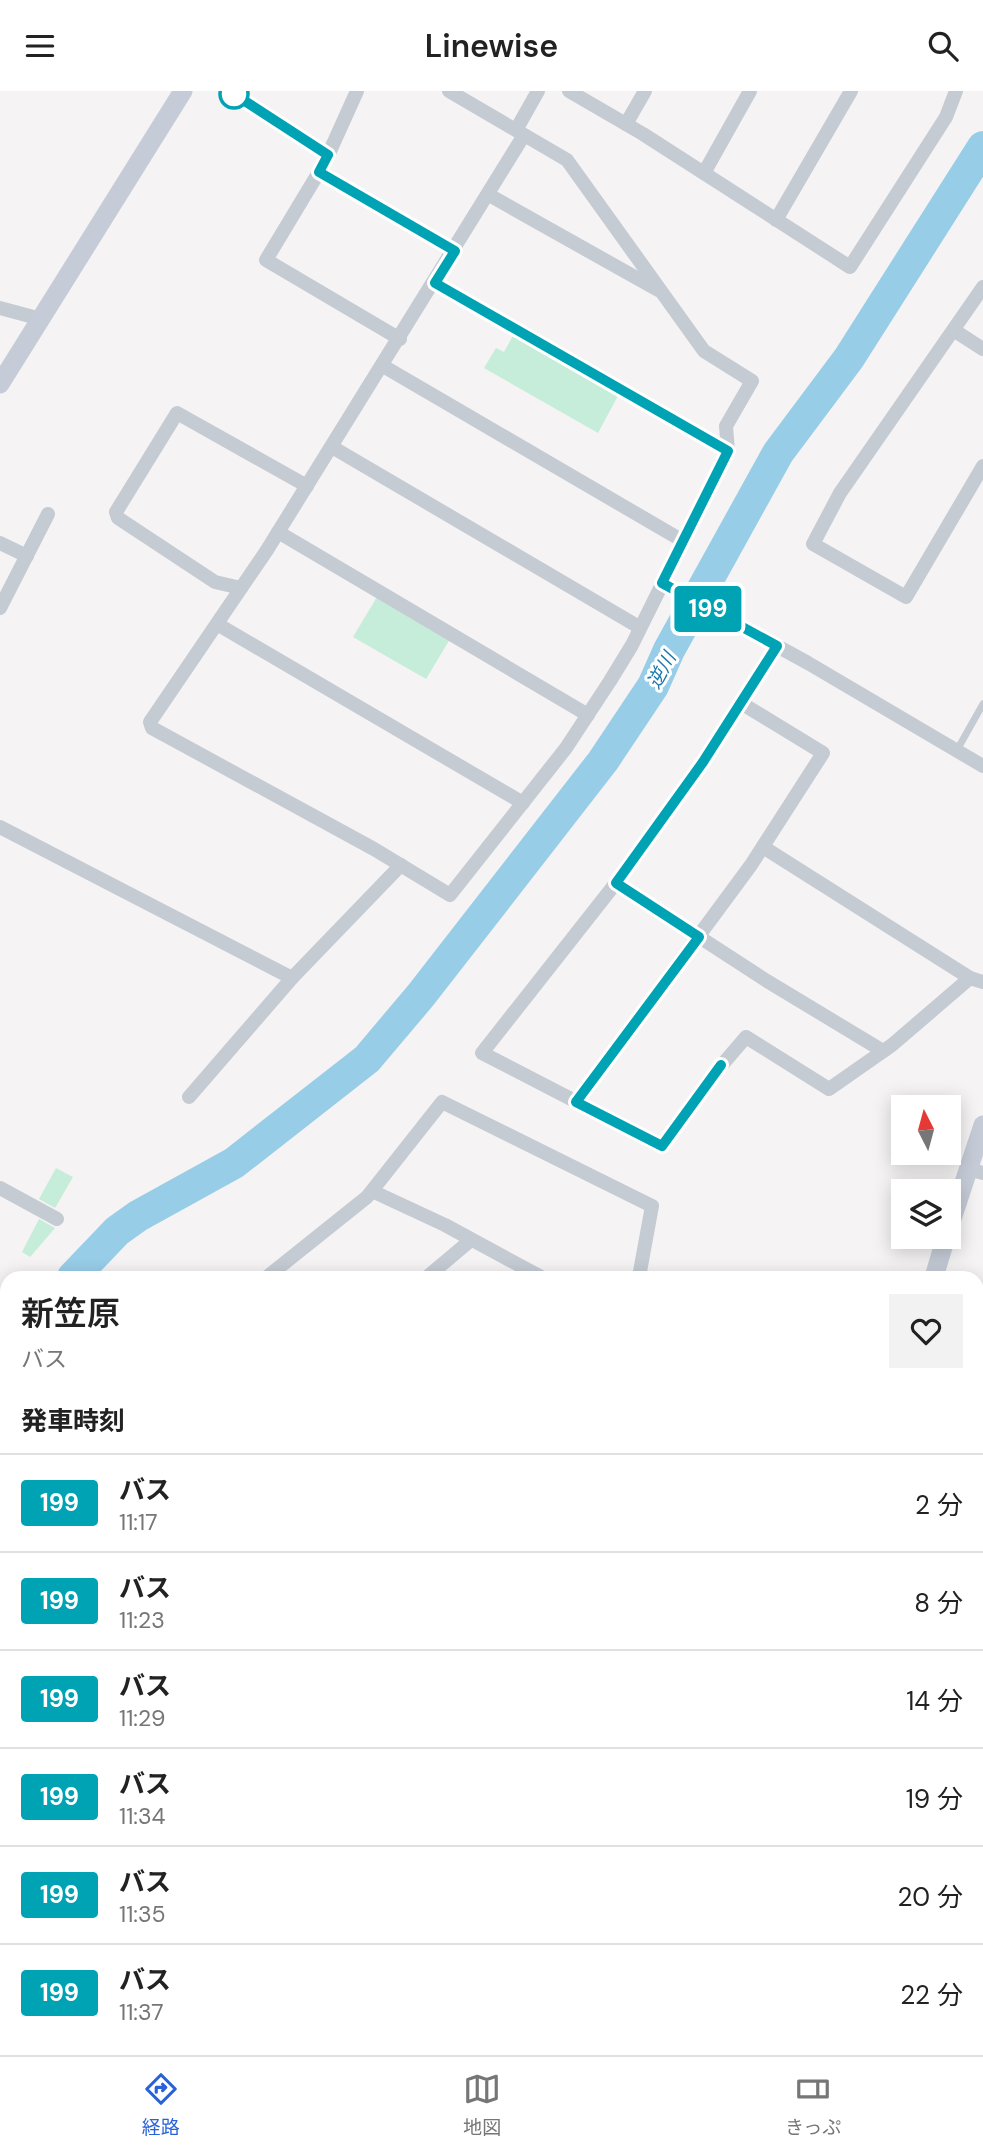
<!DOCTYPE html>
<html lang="ja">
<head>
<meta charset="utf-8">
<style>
  :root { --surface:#fff; --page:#f2f2f2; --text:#222; --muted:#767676; --line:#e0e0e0; --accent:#2961d8 }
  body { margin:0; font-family:"DM Sans","Noto Sans JP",sans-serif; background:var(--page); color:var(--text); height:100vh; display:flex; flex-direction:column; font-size:26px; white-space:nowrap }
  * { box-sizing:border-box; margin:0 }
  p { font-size:23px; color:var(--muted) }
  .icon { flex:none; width:38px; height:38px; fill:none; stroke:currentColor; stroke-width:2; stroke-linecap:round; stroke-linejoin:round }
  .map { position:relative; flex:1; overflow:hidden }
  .panel { position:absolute; left:0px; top:1180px; width:984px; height:786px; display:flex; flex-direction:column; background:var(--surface); border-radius:21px 21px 0 0; box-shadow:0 4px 18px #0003 }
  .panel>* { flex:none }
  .badge { padding:0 14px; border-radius:5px; font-size:24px; line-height:46px }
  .needle { width:46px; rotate:354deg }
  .tools { position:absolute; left:891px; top:1004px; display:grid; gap:14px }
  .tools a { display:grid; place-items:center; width:70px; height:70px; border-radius:0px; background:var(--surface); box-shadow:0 4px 18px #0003; font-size:35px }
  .map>.badge { position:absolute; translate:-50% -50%; box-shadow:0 0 0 4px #fff }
  h2 { padding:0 21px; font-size:26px; line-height:63px }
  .round { display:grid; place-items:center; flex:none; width:74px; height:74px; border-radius:0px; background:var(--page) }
  .summary { display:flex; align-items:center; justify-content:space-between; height:119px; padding:0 21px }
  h1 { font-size:33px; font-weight:600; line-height:52px }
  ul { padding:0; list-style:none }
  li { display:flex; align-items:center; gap:21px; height:98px; padding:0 21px; border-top:2px solid var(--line) }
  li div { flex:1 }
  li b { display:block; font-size:26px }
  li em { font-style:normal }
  li .badge { min-width:77px; font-weight:700; text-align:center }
  header { display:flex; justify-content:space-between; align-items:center; height:91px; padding:0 21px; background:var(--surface); font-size:32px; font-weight:600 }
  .tabs { display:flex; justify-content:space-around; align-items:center; height:98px; border-top:2px solid var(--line); background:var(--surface); font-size:19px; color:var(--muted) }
  .tabs a { display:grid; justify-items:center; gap:4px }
  .tabs .on { color:var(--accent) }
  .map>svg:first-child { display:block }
  .green { fill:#c6edda }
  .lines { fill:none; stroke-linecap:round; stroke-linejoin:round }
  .river { stroke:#97cde7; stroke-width:32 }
  .lane { stroke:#c5cbd3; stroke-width:7 }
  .street { stroke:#c5cbd3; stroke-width:14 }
  .secondary { stroke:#c5ccd7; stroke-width:19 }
  .line-casing { stroke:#fff; stroke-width:16 }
  .line { stroke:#00a3b4; stroke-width:10 }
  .stop-dot { fill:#fff; stroke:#00a3b4; stroke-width:3.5 }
  .labels { text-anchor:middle; stroke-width:6; stroke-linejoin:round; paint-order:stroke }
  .water-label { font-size:19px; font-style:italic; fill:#1877a6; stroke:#fff }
</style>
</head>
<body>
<header><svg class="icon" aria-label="menu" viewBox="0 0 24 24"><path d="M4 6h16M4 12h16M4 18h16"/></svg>Linewise<svg class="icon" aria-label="search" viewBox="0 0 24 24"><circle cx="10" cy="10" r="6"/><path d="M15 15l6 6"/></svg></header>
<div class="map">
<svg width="983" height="1964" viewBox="0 0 983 1964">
  <rect width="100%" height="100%" fill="#f5f3f3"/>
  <g class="green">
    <polygon points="514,243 619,303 598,342 484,277 496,257 504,261"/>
    <polygon points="377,506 450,548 426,588 353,546"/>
    <polygon points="56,1077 73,1086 55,1117 39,1108"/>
    <polygon points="39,1128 55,1137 30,1166 22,1161"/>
  </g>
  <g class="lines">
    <g class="river">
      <polyline points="73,1186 117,1140 138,1125 234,1072 367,968 421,904 603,670 653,595 669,559 778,362 849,267 983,56"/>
      <polyline points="0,1275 7,1266"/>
    </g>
    <polyline class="lane" points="957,659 983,613"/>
    <g class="street">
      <polyline points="357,0 325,71 266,169 400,248"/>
      <polyline points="449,0 567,69 704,260 752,290 726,335 728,360 632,554 610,590 566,657 450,804 374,758 152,637 150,631 267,459 524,44"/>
      <polyline points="569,0 643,43 850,176 946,26 956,0"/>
      <polyline points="234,3 328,64"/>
      <polyline points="626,33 645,0"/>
      <polyline points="516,39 538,0"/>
      <polyline points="319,81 455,160"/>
      <polyline points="704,82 750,0"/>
      <polyline points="489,104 658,199"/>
      <polyline points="776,129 851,0"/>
      <polyline points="435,192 728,360"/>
      <polyline points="983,196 840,402 813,453 906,506 983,375"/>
      <polyline points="0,217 41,228"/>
      <polyline points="955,240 983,258"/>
      <polyline points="383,275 683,450"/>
      <polyline points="332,356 639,536"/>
      <polyline points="278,441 588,624"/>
      <polyline points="0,452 27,465"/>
      <polyline points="662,492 808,572 983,675"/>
      <polyline points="241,497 215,491 118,427 116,421 177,322 307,395"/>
      <polyline points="0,517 48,423"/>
      <polyline points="217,533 523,712"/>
      <polyline points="777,555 703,671 630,774 482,962 662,1055 709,989 746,946 829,998 892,954 970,887 983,891"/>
      <polyline points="0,736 292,887"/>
      <polyline points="763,756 970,887"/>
      <polyline points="616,792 767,890 883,960"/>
      <polyline points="189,1006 292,887 401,774"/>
      <polyline points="576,1011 751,774 823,662 741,612"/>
      <polyline points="968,1078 983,1082"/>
      <polyline points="0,1097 57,1128"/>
      <polyline points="372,1100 445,1134 541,1186"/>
      <polyline points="267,1186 367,1106 442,1011 652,1115 639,1186"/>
      <polyline points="427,1186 471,1149"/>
      <polyline points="0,1444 7,1433"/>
      <polyline points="976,1619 983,1622"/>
      <polyline points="0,1622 7,1611"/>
      <polyline points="0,1789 7,1782"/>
      <polyline points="0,1840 7,1844"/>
      <polyline points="976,1888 983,1887"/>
      <polyline points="431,1958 442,1964"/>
      <polyline points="604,1964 608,1958"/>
      <polyline points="826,1964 829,1958"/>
      <polyline points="938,1964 941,1958"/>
    </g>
    <g class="secondary">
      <polyline points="0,293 183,0"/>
      <polyline points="948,1140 983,1034"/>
      <polyline points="934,1186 946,1146"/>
      <polyline points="197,1964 203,1958"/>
    </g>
  </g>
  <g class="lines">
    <g class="line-casing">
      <polyline id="line" points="234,3 328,64 319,81 455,160 435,192 728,360 662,492 777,555 703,671 616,792 699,846 576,1011 662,1055 721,974"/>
    </g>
    <use href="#line" class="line"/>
  </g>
  <circle class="stop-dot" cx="234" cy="3" r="14"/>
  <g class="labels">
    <g class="water-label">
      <text transform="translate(661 579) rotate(-61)" y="7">逆川</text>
    </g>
  </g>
</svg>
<div class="tools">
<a><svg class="needle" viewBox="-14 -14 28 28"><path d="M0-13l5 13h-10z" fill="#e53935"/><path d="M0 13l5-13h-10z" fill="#767676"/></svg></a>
<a><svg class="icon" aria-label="layers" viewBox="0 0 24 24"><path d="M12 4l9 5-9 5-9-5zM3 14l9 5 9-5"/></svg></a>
</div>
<b class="badge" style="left:708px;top:518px;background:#00a3b4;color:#fff">199</b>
<section class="panel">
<div class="summary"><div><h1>新笠原</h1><p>バス</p></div><a class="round"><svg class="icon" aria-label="heart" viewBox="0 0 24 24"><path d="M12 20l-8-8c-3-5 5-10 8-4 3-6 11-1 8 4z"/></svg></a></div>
<h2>発車時刻</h2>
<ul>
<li><span class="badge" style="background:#00a3b4;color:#fff">199</span><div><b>バス</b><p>11:17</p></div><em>2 分</em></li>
<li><span class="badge" style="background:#00a3b4;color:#fff">199</span><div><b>バス</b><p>11:23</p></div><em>8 分</em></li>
<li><span class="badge" style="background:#00a3b4;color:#fff">199</span><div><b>バス</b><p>11:29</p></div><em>14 分</em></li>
<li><span class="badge" style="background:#00a3b4;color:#fff">199</span><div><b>バス</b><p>11:34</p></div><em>19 分</em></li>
<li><span class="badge" style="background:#00a3b4;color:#fff">199</span><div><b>バス</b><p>11:35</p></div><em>20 分</em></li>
<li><span class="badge" style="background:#00a3b4;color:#fff">199</span><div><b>バス</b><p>11:37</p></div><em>22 分</em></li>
</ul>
</section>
</div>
<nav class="tabs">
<a class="on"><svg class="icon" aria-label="directions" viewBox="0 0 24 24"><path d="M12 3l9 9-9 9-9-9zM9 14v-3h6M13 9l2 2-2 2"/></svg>経路</a>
<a><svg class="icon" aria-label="map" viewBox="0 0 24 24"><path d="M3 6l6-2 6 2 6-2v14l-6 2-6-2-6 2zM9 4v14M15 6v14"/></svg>地図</a>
<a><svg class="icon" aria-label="tickets" viewBox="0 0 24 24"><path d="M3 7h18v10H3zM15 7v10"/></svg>きっぷ</a>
</nav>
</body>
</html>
